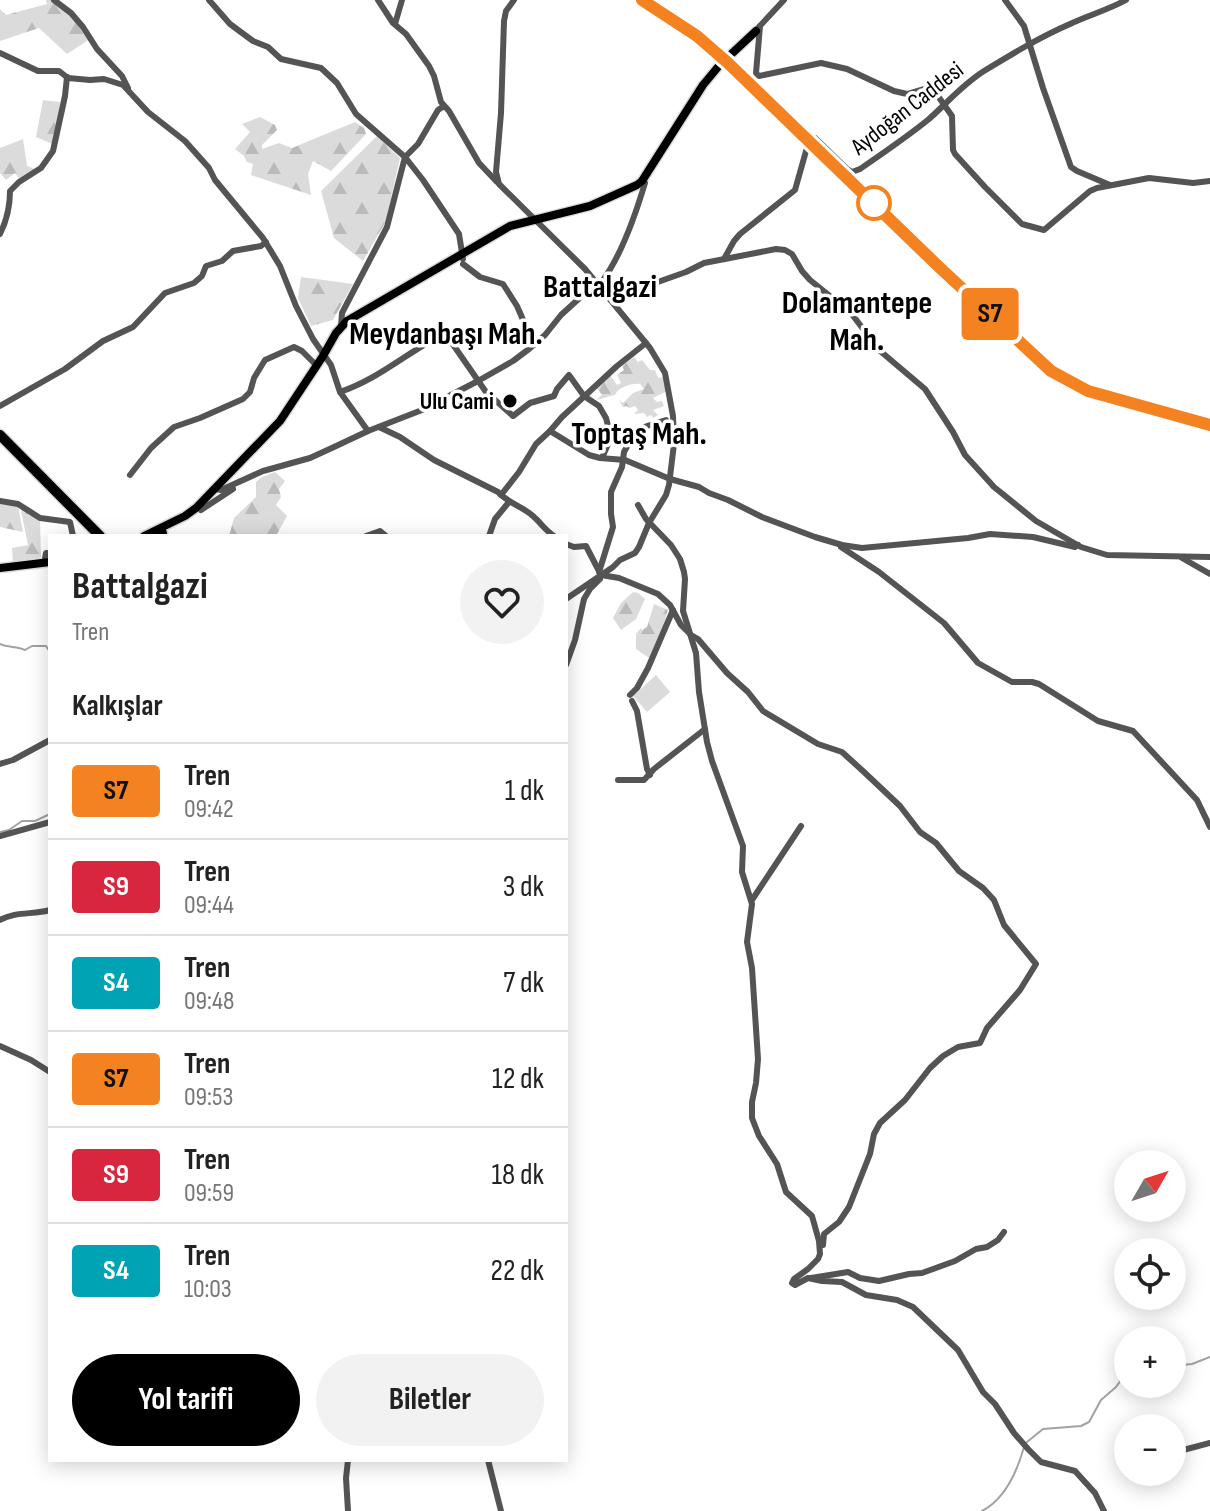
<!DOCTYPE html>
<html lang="tr">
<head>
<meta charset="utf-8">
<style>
  :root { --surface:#fff; --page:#f2f2f2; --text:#222; --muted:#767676; --line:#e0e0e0; --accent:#000 }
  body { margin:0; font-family:"Sofia Sans Condensed",sans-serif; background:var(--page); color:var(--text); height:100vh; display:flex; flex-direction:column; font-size:30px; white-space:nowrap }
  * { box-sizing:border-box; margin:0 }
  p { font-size:26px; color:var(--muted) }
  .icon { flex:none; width:44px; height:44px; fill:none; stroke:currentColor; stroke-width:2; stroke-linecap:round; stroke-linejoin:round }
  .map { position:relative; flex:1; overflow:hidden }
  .panel { position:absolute; left:48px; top:534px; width:520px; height:928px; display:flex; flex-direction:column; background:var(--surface); border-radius:0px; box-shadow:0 4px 20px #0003 }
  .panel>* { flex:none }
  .badge { padding:0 16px; border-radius:6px; font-size:28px; line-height:52px }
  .needle { width:52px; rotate:51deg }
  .buttons { position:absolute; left:1114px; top:1150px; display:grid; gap:16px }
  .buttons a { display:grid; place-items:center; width:72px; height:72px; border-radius:50%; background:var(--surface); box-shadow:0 4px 20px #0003; font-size:40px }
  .map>.badge { position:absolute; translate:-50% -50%; box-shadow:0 0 0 4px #fff }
  h2 { padding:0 24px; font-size:30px; line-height:72px }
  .round { display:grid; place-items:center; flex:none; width:84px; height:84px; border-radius:42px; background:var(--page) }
  .head { display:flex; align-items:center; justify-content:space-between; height:136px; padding:0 24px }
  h1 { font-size:38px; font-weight:700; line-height:60px }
  .primary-button { display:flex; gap:16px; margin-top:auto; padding:16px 24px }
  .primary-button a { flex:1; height:92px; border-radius:48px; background:var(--accent); color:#fff; font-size:32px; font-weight:700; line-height:92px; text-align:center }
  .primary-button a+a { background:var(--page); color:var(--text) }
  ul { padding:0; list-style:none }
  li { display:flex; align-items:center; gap:24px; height:96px; padding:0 24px; border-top:2px solid var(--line) }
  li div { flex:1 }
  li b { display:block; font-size:30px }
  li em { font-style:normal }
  li .badge { min-width:88px; font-weight:700; text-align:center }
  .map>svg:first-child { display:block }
  .green { fill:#dbdbdb }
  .forest { fill:url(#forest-firs) }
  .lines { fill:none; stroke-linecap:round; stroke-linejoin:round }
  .stream { stroke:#a2a2a2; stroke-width:2 }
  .major-casing { stroke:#dbdbdb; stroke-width:11 }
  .highway-casing { stroke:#dbdbdb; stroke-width:13 }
  .minor { stroke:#545454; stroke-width:6 }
  .major { stroke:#000; stroke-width:8 }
  .highway { stroke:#000; stroke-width:10 }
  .rail { stroke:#000; stroke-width:2; stroke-dasharray:12 4 2 4; stroke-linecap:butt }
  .minor-bridge { stroke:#545454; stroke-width:6 }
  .line-casing { stroke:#fff; stroke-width:18 }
  .line { stroke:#f58220; stroke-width:12 }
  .stop-dot { fill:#fff; stroke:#f58220; stroke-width:4 }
  .poi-dot { fill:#000; stroke:#fff; stroke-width:3 }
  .labels { text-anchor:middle; stroke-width:7; stroke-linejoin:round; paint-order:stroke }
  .street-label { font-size:24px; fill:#000; stroke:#fff }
  .poi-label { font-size:24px; font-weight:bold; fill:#000; stroke:#fff; text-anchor:end }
  .district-label { font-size:32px; font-weight:bold; fill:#000; stroke:#fff }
</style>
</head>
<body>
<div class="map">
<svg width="1210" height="1511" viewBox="0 0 1210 1511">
  <defs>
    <pattern id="forest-firs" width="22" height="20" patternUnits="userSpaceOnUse" patternTransform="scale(2)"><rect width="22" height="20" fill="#dbdbdb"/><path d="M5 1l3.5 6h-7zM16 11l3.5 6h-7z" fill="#bababa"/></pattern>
  </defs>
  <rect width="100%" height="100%" fill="#fff"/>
  <polygon class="green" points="656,675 670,692 647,712 633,696"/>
  <g class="forest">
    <polygon points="46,0 55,0 74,16 90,39 67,54 39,28 0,41 0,9 6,15 47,4"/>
    <polygon points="43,100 60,102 55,145 36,137"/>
    <polygon points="260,117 275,125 277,130 262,145 262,149 279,143 292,148 355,122 364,128 366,134 331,171 313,161 308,174 311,195 251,175 253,164 247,162 244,156 235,149 250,132 242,124"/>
    <polygon points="377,136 400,158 386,221 363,261 334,238 321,191"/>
    <polygon points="23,139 27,166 35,169 19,178 15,173 6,180 0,173 0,148"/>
    <polygon points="301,277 353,284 333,320 311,326 298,298"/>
    <path d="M 634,357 L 638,362 L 642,360 L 650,370 L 655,370 L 658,378 L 663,377 L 667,391 L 653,398 L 657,402 L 662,401 L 664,406 L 653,410 L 658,415 L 653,418 L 651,415 L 647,417 L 644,413 L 634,414 L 638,410 L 635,406 L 630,408 L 626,406 L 623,407 L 619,400 L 623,403 L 633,393 L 644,389 L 640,384 C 631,383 619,387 615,395 C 608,396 603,399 596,400 L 602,395 L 597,388 L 610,375 L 617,385 L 621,383 L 617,375 L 624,370 L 622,366 Z"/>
    <polygon points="275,472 285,481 279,489 281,497 276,505 287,516 276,536 229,536 234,518 256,497 256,482 262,477"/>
    <polygon points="0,504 18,506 23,532 0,527"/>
    <polygon points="20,506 40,518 41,557 13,563 12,548 28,545"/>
    <polygon points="633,592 638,593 645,599 636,619 621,630 613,618 621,603"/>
    <polygon points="654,604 668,610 662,630 649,658 636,649 636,634 641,628 642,630 647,627"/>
  </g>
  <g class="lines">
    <g class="stream">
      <path d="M 0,644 C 8,648 17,646 25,650 L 32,646 L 46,646 L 50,652"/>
      <polyline points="0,832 9,830 22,821 35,821 50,814"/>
      <polyline points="1172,1366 1192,1364 1210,1357"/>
      <polyline points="1027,1442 1043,1429 1081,1426 1089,1422 1101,1400 1116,1387 1128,1370"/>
      <path d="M 982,1511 C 1005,1499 1017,1472 1024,1447"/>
    </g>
    <g class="major-casing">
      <g id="major">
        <polyline points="727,58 756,31"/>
        <polyline points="144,536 185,516 196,508 280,421 323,356 336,333 347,321 510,226 590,206 637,185 642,181 703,85 723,61"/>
        <polyline points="0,568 50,562"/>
      </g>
    </g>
    <g class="highway-casing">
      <g id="highway">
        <polyline points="0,435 100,536"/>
        <polyline points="159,536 162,533"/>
      </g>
    </g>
    <g class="minor">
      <polyline points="54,0 71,13 83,27 97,49 122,76 128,88"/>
      <polyline points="209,0 230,24 253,41 268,47 281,59 321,68 337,83 356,114 405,157 423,180 459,234 463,259"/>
      <polyline points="378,0 393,23 406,34 429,66 434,76 441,102 449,111 479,163 497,182"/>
      <polyline points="514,0 506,11 504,21 501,113 496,172 499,184 585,269 650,348 665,373 673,416 674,444 669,485 666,495 649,523 639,547 635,553 620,560 613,567 566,599"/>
      <polyline points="1005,0 1024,26 1043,88 1071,167 1077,171 1110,185"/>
      <polyline points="395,24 402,0"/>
      <polyline points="760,26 756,73 759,76 821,63 847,69 894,91 907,94 927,88 933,89 952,116 953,150 955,154 985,187 1022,224 1044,230 1090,191 1097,188 1149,178 1193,183 1210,181"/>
      <polyline points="758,28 784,0"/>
      <polyline points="0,53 38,71 59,71 68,78 90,80 104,79 123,85 148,112 185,141 209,168 215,180 263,238 280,266 296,306 313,339 331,365 340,392 368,431"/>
      <path d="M 812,141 L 815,138 L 847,169 L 852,172 L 860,169 C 883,153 907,137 929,119 C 948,102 962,85 984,71 C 1012,54 1040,37 1070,24 C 1089,15 1108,10 1126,0"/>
      <path d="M 0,234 C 7,220 10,207 10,191 L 19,182 L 41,168 L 53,151 L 65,96 L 67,77"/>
      <polyline points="724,259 734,241 740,234 795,190 808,144"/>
      <polyline points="463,264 480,277 503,284 517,306 534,345"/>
      <polyline points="610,299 686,272 704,263 776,249 785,250 792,254 802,271 810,280 851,313 879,350 925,389 953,432 965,455 994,487 1036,521 1081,547 1107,555 1210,557"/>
      <polyline points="341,327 342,313 387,227 405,157 418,144 438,110 444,106"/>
      <path d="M 340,392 C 379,379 409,351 445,333 L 486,392 L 513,416 L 530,403 L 554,396 L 557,389 L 569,375 L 584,396 L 599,406 L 606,418 L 611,437 L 602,458"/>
      <polyline points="0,406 65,369 103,341 133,327 165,293 194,283 202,276 206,266 222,261 233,251 261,246 266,242"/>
      <path d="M 379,427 L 400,437 L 434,460 L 498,492 C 508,503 523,507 533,516 C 541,523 545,530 554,536"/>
      <polyline points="550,431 589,455 600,458 625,460 670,479 699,487 709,493 728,500 762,517 815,537 842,545 862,548 968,538 990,534 1033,537 1075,547 1078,545"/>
      <polyline points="130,475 151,448 174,427 200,418 243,399 250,392 254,378 265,360 294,347 302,351 317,366"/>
      <path d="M 216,489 L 221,490 L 263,471 L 310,458 L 334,447 L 368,431 L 422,410 L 478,381 L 513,361 L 529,349 L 545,335 L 561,315 L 584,294 L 600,288 L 600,284 C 620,259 636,213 645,183 L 642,181"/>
      <polyline points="501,495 519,472 536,444 550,431 562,417 617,366 646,343"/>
      <polyline points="0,501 18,504 40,518 70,522 73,536"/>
      <polyline points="638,505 646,519 671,545 680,559 684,572 685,579 683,611 696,653 699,692 707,742 712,761 743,846 742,872 752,904 747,942 752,968 758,1059 756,1083 752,1102 752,1118 759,1136 777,1164 786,1192 812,1216 819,1241 820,1254 818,1259 808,1269 794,1279 792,1283 795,1285 808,1278 822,1281 842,1282 866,1295 897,1300 913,1307 958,1350 983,1392 995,1404 1014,1433 1028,1449 1041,1462 1075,1471 1095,1493 1104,1511"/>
      <polyline points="201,510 233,489"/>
      <polyline points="366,536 380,531 386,536"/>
      <polyline points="489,536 495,519 509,502"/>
      <polyline points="566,544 574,547 586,546 601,575 619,578 658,594 670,605 681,625 691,635 698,639 727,673 748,692 763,711 818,744 842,752 864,772 900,806 920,832 936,843 959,871 983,888 994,900 1004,925 1036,964 1020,990 987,1028 980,1043 958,1047 943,1056 930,1068 905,1100 880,1123 874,1134 870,1154 849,1207 839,1222 824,1234 823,1245"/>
      <polyline points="841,547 879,572 944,623 978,663 1012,682 1032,682 1039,684 1098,721 1133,731 1197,800 1210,827"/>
      <polyline points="1182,558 1210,574"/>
      <polyline points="45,559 46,553 50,553"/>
      <polyline points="599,572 613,527 611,514 611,492 622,467 624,452 633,436 640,430 647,426 666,420"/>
      <polyline points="566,665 575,640 584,599 590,589 600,579"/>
      <polyline points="630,695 637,688 648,668 673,610"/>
      <polyline points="632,701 637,711 647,769 650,775"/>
      <polyline points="0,764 13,760 50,740"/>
      <polyline points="618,780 644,780 654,769 705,729"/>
      <polyline points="0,836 50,822"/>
      <polyline points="752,900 801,826"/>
      <path d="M 0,920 C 16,911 33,915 50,910"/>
      <polyline points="0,1046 31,1060 50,1072"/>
      <polyline points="811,1278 848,1272 860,1278 879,1281 909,1274 922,1273 955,1261 976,1249 987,1247 998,1240 1004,1232"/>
      <polyline points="1172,1453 1210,1443"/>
      <polyline points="488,1460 501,1511"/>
      <polyline points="348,1511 346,1478 348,1460"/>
    </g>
    <use href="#major" class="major"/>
    <use href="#highway" class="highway"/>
    <polyline class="rail" points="642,0 697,36 728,63 938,266 1051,371 1069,382 1088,391 1210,425"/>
    <polyline class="minor-bridge" points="808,144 812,141"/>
  </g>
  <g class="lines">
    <g class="line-casing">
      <polyline id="line" points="642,0 697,36 728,63 938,266 1051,371 1088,391 1210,425"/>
    </g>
    <use href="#line" class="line"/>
  </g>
  <circle class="stop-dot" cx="874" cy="203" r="16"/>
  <circle class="poi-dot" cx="510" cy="401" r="8"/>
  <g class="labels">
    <g class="street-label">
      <text transform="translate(907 108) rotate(-38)" y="8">Aydoğan Caddesi</text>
    </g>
    <g class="poi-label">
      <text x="494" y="409">Ulu Cami</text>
    </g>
    <g class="district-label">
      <text x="600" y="297">Battalgazi</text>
      <text x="857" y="313">Dolamantepe<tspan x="857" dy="37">Mah.</tspan></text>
      <text x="446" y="344">Meydanbaşı Mah.</text>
      <text x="639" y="444">Toptaş Mah.</text>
    </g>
  </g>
</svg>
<div class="buttons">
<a><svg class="needle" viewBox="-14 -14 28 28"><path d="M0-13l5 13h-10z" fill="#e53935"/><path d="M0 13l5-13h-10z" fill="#767676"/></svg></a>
<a><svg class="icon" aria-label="locate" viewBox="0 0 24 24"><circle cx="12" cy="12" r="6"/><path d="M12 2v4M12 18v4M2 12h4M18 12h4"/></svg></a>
<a>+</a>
<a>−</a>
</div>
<b class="badge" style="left:990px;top:314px;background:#f58220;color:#111">S7</b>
<section class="panel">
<div class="head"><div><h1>Battalgazi</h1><p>Tren</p></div><a class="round"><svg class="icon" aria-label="heart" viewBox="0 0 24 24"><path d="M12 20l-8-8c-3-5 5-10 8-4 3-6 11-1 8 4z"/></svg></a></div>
<h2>Kalkışlar</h2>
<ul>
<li><span class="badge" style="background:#f58220;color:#111">S7</span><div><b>Tren</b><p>09:42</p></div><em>1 dk</em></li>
<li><span class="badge" style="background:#d7263d;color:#fff">S9</span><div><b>Tren</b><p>09:44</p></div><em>3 dk</em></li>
<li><span class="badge" style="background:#00a3b4;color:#fff">S4</span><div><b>Tren</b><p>09:48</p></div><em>7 dk</em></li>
<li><span class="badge" style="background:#f58220;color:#111">S7</span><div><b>Tren</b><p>09:53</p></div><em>12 dk</em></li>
<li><span class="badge" style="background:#d7263d;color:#fff">S9</span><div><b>Tren</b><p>09:59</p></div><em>18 dk</em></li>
<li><span class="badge" style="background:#00a3b4;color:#fff">S4</span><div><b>Tren</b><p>10:03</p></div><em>22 dk</em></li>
</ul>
<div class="primary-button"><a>Yol tarifi</a><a>Biletler</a></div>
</section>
</div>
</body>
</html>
